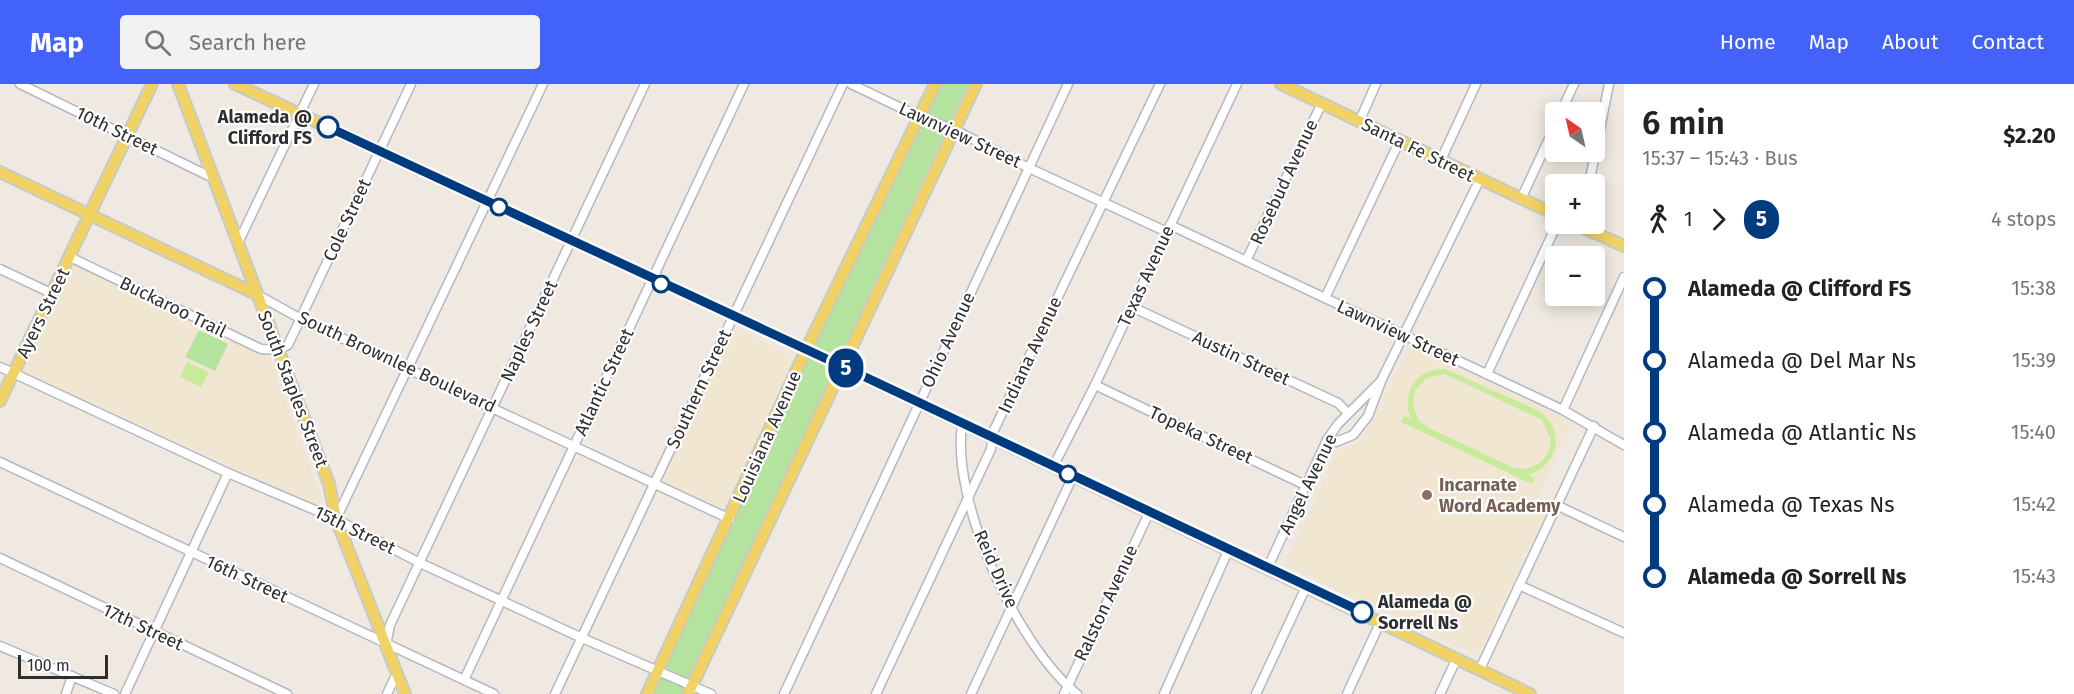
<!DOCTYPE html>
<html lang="en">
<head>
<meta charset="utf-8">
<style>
  :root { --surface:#fff; --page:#f2f2f2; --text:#222; --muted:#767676; --accent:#4362f9 }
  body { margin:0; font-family:"Fira Sans",sans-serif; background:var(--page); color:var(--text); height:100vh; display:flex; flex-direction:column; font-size:22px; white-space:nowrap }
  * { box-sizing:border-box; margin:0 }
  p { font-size:20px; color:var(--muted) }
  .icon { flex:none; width:33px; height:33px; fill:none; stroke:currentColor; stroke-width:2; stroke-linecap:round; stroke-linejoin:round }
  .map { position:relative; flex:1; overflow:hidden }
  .drawer { display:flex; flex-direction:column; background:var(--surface); width:450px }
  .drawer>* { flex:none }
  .badge { padding:0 12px; border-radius:20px; font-size:21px; line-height:39px }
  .needle { width:39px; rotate:326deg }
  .tools { position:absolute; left:1545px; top:18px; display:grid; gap:12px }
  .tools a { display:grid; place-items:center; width:60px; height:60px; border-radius:6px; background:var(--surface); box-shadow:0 3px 15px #0003; font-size:30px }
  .scale { position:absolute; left:18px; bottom:15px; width:90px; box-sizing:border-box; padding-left:6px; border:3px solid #2e2e2e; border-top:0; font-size:16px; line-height:21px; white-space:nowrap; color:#2e2e2e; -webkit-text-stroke:4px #fff; paint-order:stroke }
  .map>.badge { position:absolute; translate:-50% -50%; box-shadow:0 0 0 3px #fff }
  .legs { display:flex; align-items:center; gap:9px; height:66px; padding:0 18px; font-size:20px }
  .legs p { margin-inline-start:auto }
  .summary { display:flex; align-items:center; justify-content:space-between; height:102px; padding:0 18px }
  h1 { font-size:33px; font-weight:600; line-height:45px }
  ul { padding:0 18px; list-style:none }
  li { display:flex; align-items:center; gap:21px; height:72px; font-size:22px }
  li i { display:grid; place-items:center; width:9px; height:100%; margin:0 8px; background:currentColor }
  li i::after { content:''; width:15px; height:15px; margin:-8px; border:4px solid; border-radius:50%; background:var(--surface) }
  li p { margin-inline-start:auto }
  li:first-child i { background:linear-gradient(#0000 50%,currentColor 0) }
  li:last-child i { background:linear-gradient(currentColor 50%,#0000 0) }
  header { display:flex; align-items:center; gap:36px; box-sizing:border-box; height:84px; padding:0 30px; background:var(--accent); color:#fff }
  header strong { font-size:28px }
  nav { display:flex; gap:33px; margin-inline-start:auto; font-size:21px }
  .search { width:420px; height:54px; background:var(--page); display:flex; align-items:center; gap:15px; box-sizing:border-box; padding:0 21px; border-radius:6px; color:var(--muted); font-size:22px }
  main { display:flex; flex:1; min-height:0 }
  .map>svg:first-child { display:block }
  .education { fill:#f0e6d1 }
  .green { fill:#b5e49e }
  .pitch { fill:#c7eb9a; fill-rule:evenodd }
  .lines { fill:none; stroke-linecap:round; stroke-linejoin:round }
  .minor-casing { stroke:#b4b7c1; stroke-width:11 }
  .major-casing { stroke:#c9c9c9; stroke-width:14 }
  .minor { stroke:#fff; stroke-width:8 }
  .major { stroke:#f1d264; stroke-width:10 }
  .line-1-casing { stroke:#fff; stroke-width:14 }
  .line-1 { stroke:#003b80; stroke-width:9 }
  .stop-1-dot { fill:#fff; stroke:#003b80; stroke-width:3 }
  .education-dot { fill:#8d6e63; stroke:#fff; stroke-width:2 }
  .labels { text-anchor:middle; stroke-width:4.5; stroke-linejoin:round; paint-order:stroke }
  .stop-label { font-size:18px; font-weight:bold; fill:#2e2e2e; stroke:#fff; text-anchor:end }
  .street-label { font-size:18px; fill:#2e2e2e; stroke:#fff }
  .education-label { font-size:18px; font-weight:bold; fill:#785e54; stroke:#fff; text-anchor:start }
</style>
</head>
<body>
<header>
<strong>Map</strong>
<div class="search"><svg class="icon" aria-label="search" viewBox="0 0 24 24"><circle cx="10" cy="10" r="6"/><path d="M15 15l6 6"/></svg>Search here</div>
<nav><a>Home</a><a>Map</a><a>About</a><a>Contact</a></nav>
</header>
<main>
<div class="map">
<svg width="1624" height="610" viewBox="0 0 1624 610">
  <rect width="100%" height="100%" fill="#efe9e1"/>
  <g class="education">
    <polygon points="73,180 270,273 326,426 24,288 22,285"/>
    <polygon points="734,243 795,274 724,427 661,398"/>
    <polygon points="1410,262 1573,337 1534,418 1548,425 1477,571 1285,481 1337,367 1361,357"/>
  </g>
  <g class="green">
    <polygon points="937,0 968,0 681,610 651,610"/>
    <polygon points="199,246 228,260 215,287 185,273"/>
  </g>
  <g class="pitch">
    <polygon points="187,278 209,288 201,303 180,293"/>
    <path d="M 1445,285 L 1537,326 C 1566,343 1560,381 1528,391 L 1535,394 L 1532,400 L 1401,338 L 1404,332 L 1411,335 C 1400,309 1417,284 1445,285 ZM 1445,290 L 1542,336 L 1551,356 C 1549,376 1534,388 1514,384 L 1429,344 L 1418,336 L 1413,319 L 1415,306 L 1427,294 Z"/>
  </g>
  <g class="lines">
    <g class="minor-casing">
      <g id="minor">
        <polyline points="20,0 213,94"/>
        <polyline points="851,0 920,33 955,46 1029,84 1167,148"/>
        <polyline points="1561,28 1574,0"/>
        <polyline points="1359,38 1376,0"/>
        <polyline points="1440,78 1476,0"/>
        <polyline points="1589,100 1609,0"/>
        <polyline points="1521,115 1556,40"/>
        <polyline points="1170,141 1563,326 1624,361"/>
        <polyline points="238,159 314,0"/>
        <polyline points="70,173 261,265 278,266 288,261 411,0"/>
        <polyline points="1246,177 1322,19"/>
        <polyline points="0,185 53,210"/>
        <polyline points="258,211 301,235 730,435"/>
        <polyline points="1325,214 1399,58"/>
        <polyline points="1132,223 1338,319 1348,329"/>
        <polyline points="0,283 228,389 336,435 420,479 582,554 711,610"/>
        <polyline points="1487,290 1557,140"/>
        <polyline points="1095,301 1307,402"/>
        <polyline points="1563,326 1624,193"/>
        <path d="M 962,341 C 951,418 1017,561 1077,610"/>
        <polyline points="1327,356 1336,358 1353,351 1368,332 1382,295 1480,95"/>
        <polyline points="0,378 494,610"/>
        <polyline points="1053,383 1095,301 1237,0"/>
        <polyline points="1556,421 1624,453"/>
        <polyline points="336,435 543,0"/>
        <polyline points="0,474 287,610"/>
        <polyline points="1267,485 1327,356 1338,340 1380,298"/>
        <polyline points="1519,501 1624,549"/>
        <polyline points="386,561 390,541 645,0"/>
        <polyline points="0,562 114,610"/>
        <polyline points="1480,585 1594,342"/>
        <polyline points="464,596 744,0"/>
        <polyline points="66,610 72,592"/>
        <polyline points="125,610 228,389"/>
        <polyline points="387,610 397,589"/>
        <polyline points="555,610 843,0"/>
        <polyline points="784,610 1068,0"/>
        <polyline points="876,610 991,365 994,346 1160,0"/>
        <polyline points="971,610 1073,392"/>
        <polyline points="1064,610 1149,429"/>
        <polyline points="1164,610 1228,467"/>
        <polyline points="1256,610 1306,503"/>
        <polyline points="1347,610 1381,537"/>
        <polyline points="1440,610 1457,574"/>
      </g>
    </g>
    <g class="major-casing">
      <g id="major">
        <polyline points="178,0 329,400 336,435 405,610"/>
        <polyline points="235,0 844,283 1530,610"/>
        <polyline points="1281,0 1556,131"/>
        <polyline points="0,88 258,211"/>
        <polyline points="1575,140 1624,162"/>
        <polyline points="0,317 152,0"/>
        <polyline points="647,610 806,266 935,0"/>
        <polyline points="688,610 976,0"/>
      </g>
    </g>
    <use href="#minor" class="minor"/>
    <use href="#major" class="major"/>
  </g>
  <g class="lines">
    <g class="line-1-casing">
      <polyline id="line-1" points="328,43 844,283 1362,528"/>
    </g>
    <use href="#line-1" class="line-1"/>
  </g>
  <g class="stop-1-dot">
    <circle cx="328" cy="43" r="10"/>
    <circle cx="499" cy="123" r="8"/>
    <circle cx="661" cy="200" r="8"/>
    <circle cx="1068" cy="390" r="8"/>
    <circle cx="1362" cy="528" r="10"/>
  </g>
  <circle class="education-dot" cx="1427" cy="411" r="6"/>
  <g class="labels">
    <g class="stop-label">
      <text x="312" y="39">Alameda @<tspan x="312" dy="21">Clifford FS</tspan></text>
      <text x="1378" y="524" text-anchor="start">Alameda @<tspan x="1378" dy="21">Sorrell Ns</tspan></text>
    </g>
    <g class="street-label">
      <text transform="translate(117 47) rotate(26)" y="6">10th Street</text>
      <text transform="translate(960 51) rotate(25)" y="6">Lawnview Street</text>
      <text transform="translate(1418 66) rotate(26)" y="6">Santa Fe Street</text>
      <text transform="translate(1284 98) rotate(-65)" y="6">Rosebud Avenue</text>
      <text transform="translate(347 136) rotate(-65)" y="6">Cole Street</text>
      <text transform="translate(1146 192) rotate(-65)" y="6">Texas Avenue</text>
      <text transform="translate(173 223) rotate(26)" y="6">Buckaroo Trail</text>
      <text transform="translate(43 229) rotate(-64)" y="6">Ayers Street</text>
      <text transform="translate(529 247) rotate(-65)" y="6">Naples Street</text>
      <text transform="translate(1398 249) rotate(25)" y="6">Lawnview Street</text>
      <text transform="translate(948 256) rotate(-65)" y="6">Ohio Avenue</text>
      <text transform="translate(1030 271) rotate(-65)" y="6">Indiana Avenue</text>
      <text transform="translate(1241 274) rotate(25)" y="6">Austin Street</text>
      <text transform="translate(397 278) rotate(25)" y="6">South Brownlee Boulevard</text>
      <text transform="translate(604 298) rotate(-65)" y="6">Atlantic Street</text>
      <text transform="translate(293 305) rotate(69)" y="6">South Staples Street</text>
      <text transform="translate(699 305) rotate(-65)" y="6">Southern Street</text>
      <text transform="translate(1201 351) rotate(25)" y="6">Topeka Street</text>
      <text transform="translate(767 353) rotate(-66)" y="6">Louisiana Avenue</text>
      <text transform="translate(1308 400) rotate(-64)" y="6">Angel Avenue</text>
      <text transform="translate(355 446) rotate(26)" y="6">15th Street</text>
      <text transform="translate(996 485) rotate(66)" y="6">Reid Drive</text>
      <text transform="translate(247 495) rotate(25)" y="6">16th Street</text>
      <text transform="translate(1106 519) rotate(-65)" y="6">Ralston Avenue</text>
      <text transform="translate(143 543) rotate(25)" y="6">17th Street</text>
    </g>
    <g class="education-label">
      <text x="1439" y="407">Incarnate<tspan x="1439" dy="21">Word Academy</tspan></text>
    </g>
  </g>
</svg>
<div class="tools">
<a><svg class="needle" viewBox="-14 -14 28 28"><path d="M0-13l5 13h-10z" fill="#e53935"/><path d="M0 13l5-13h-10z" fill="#767676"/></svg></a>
<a>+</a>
<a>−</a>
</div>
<div class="scale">100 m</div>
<b class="badge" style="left:846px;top:284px;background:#003b80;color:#fff">5</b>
</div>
<section class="drawer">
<div class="summary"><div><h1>6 min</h1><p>15:37 – 15:43 · Bus</p></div><b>$2.20</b></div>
<div class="legs"><svg class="icon" aria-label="walk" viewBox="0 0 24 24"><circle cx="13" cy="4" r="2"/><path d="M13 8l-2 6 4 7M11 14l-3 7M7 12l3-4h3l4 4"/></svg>1<svg class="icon" aria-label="forward" viewBox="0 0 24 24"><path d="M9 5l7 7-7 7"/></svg><b class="badge" style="background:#003b80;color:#fff">5</b><p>4 stops</p></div>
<ul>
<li><i style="color:#003b80"></i><b>Alameda @ Clifford FS</b><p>15:38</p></li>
<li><i style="color:#003b80"></i><span>Alameda @ Del Mar Ns</span><p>15:39</p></li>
<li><i style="color:#003b80"></i><span>Alameda @ Atlantic Ns</span><p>15:40</p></li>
<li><i style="color:#003b80"></i><span>Alameda @ Texas Ns</span><p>15:42</p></li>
<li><i style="color:#003b80"></i><b>Alameda @ Sorrell Ns</b><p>15:43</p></li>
</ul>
</section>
</main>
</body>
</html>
